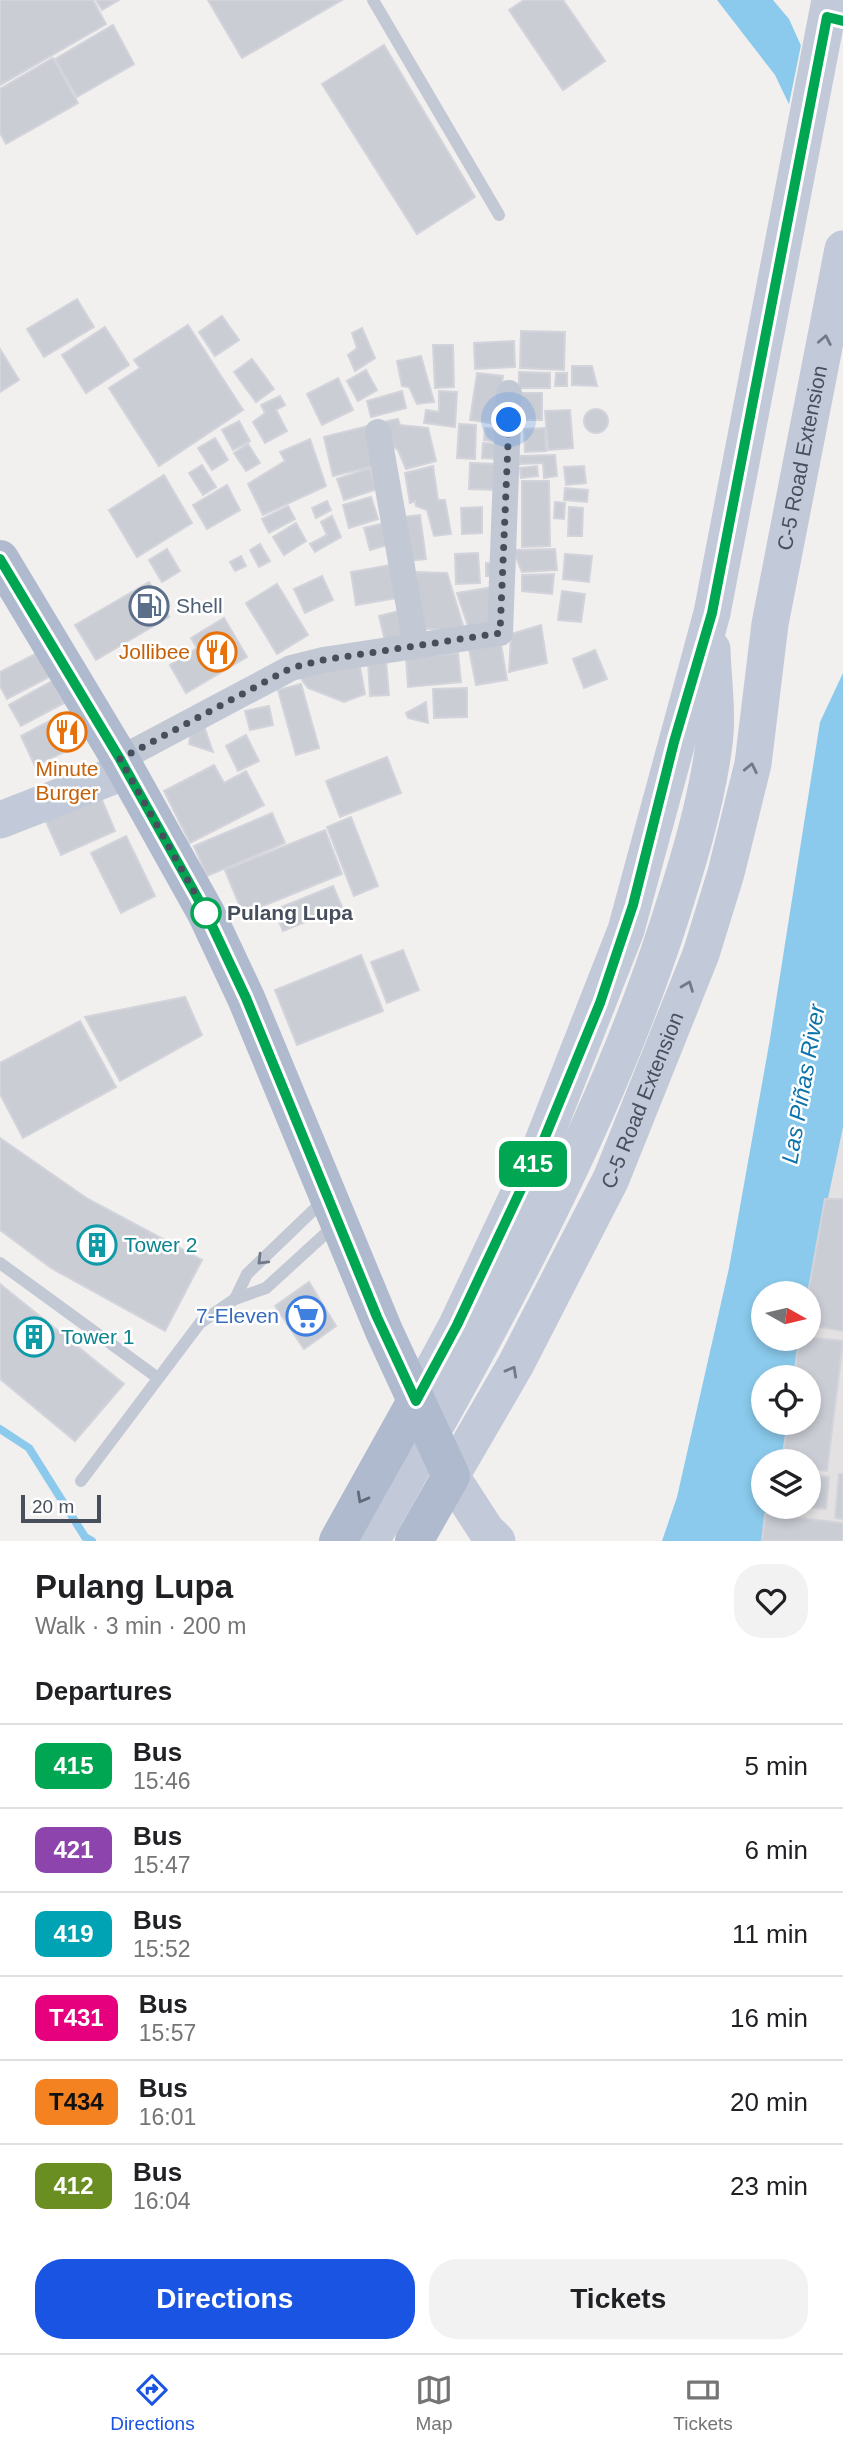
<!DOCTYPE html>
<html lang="en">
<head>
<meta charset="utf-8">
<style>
  :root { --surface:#fff; --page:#f2f2f2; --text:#202124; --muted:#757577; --line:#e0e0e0; --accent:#1954e2 }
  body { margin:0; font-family:Arial,sans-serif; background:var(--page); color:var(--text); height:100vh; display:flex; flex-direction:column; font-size:26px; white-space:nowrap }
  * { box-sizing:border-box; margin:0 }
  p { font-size:23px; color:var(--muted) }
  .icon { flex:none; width:38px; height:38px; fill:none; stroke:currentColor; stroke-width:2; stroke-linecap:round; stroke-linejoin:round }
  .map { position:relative; height:1541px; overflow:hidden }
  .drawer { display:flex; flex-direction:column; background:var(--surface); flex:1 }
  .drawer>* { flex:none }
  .badge { padding:0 14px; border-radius:10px; font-size:24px; line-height:46px }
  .needle { width:46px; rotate:98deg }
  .fabs { position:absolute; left:751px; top:1281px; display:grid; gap:14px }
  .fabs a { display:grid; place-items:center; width:70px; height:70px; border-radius:50%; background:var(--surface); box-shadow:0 4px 10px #0003; font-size:35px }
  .scale { position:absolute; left:21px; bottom:18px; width:80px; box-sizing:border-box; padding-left:7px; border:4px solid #474f5d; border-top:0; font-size:19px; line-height:24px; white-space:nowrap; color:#474f5d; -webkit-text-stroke:5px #fff; paint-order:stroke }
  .you { position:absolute; width:35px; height:35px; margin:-18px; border:5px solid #fff; border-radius:50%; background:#1a73e8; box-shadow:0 0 0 10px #1a73e833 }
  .map>.badge { position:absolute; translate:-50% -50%; box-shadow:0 0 0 4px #fff }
  h2 { padding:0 35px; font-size:26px; line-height:63px }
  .round { display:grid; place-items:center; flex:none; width:74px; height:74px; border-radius:28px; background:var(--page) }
  .head { display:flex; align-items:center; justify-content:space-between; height:119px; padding:0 35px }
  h1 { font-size:33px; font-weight:700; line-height:52px }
  .primary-button { display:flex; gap:14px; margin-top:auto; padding:14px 35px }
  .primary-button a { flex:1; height:80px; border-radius:28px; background:var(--accent); color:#fff; font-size:28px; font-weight:700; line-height:80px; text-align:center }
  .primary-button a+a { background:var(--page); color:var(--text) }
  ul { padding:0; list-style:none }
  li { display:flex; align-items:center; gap:21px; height:84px; padding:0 35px; border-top:2px solid var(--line) }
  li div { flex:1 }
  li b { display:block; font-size:26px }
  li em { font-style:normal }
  li .badge { min-width:77px; font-weight:700; text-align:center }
  .tabs { display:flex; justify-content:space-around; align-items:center; height:98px; border-top:2px solid var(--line); background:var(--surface); font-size:19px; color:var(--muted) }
  .tabs a { display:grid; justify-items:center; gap:4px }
  .tabs .on { color:var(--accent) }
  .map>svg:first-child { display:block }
  .education { fill:#e3e1e1 }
  .water { fill:#8bcaec }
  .pier { fill:#f2efef }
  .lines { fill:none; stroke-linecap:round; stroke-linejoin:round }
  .stream { stroke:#8bcaec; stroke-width:8 }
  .building { fill:#cbcdd5; stroke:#d3d4db; stroke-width:2 }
  .lane { stroke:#c3c9d4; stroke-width:12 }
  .street { stroke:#c3c9d4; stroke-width:26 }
  .secondary { stroke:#c2c9d8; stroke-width:37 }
  .primary { stroke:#afbace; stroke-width:38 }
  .oneway { stroke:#727a88 }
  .oneway2 { stroke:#727a87 }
  .oneway3 { stroke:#616a79 }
  .line-casing { stroke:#fff; stroke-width:16 }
  .line { stroke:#00a651; stroke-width:10 }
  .walk { stroke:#474f5d; stroke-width:7; stroke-dasharray:0 12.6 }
  .stop-dot { fill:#fff; stroke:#00a651; stroke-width:3.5 }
  .labels { text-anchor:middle; stroke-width:5; stroke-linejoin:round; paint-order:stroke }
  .street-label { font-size:21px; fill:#474f5d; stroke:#fff }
  .service-label { font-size:21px; fill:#4e5e75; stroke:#fff; text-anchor:start }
  .food-label { font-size:21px; fill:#c56008; stroke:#fff; text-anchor:end }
  .stop-label { font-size:21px; font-weight:bold; fill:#474f5d; stroke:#fff; text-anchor:start }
  .culture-label { font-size:21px; fill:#0d838f; stroke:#fff; text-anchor:start }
  .shop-label { font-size:21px; fill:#366cbe; stroke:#fff; text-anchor:end }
  .water-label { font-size:23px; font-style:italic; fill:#0c73ab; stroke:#fff }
</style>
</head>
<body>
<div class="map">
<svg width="843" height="1541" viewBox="0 0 843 1541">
  <rect width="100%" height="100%" fill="#f2efef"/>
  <polygon class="education" points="843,1065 843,1541 764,1541 768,1507 808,1507 808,1461 774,1461 779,1423 808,1423 808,1377 785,1377 808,1339 808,1293"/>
  <g class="water">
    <polygon points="717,0 773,0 789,19 840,132 827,184 775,75"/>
    <polygon points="843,673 843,1127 808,1293 763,1293 763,1339 802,1339 795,1377 763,1377 763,1423 787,1423 781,1461 763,1461 763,1507 775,1507 770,1541 662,1541 677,1497 729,1268 770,1039 820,722"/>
  </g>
  <polygon class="pier" points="802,40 843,131 843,219 788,109"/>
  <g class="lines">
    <polyline class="stream" points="0,1429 29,1448 85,1537 92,1541"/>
  </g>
  <g class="building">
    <polygon points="0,0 93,0 106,24 0,85"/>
    <polygon points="96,0 119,0 102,10"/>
    <polygon points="208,0 342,0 242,58"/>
    <polygon points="524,0 563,0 605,61 563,90 509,10"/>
    <polygon points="113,25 134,64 77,97 55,59"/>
    <polygon points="384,45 475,197 417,234 322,84"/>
    <polygon points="53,58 78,103 6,144 0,133 0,89"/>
    <polygon points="77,299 94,327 44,357 27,329"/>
    <polygon points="222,316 239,340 215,356 199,332"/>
    <polygon points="188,325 243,410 159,466 109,388 140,368 134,360"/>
    <polygon points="105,327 129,365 86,393 62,355"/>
    <polygon points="362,328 375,358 355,371 348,355 357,348 352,333"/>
    <polygon points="521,331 565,332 564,370 520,368"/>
    <polygon points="514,341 515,367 475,369 474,343"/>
    <polygon points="433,345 453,345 454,387 435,388"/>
    <polygon points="0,349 19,380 0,392"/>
    <polygon points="421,356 434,402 417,404 409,387 402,386 397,361"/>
    <polygon points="252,359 274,389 256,402 234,372"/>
    <polygon points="572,366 592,366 597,386 572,385"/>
    <polygon points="366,370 377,390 358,401 347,381"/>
    <polygon points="519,372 550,373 550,388 519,388"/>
    <polygon points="477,373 503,376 496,424 470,420"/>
    <polygon points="556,373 567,373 567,386 555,386"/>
    <polygon points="338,378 353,410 322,425 307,394"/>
    <polygon points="402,391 406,408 371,417 367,401"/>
    <polygon points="439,391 457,392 455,427 424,423 426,410 439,412"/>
    <rect x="521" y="393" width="21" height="27"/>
    <polygon points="280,396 285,405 276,410 287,431 265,443 253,422 265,413 261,405"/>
    <circle cx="596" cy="421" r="12"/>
    <polygon points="570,410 573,448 548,450 545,411"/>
    <polygon points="398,419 400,425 428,428 436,461 406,469 398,450 387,442 387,421"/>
    <polygon points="239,421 250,441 233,450 222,430"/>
    <polygon points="459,424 476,425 475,459 457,458"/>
    <polygon points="372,425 382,464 333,476 324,437"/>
    <polygon points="485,428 502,429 501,442 484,440"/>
    <polygon points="545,428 546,451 525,452 524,429"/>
    <polygon points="215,438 228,460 212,470 198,448"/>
    <polygon points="310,439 326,486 263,515 248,484 285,461 280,452"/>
    <polygon points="483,443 500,444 499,459 482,458"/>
    <polygon points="248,444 260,463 246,471 234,453"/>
    <polygon points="555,455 557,476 544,478 543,463 520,464 519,456"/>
    <polygon points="470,463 500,464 500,490 469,489"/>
    <polygon points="202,465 216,487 203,495 189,473"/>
    <polygon points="433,466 438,500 445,500 451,534 434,536 427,510 416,506 415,501 410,503 405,473"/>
    <polygon points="537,466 538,476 521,478 520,468"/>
    <polygon points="584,466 586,483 566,485 564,467"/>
    <polygon points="370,468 377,489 344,500 337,479"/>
    <polygon points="164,475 192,523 137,557 109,510"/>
    <polygon points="522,481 549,481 550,546 522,547"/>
    <polygon points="227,485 240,510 207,529 193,505"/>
    <polygon points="565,488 588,490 587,502 564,500"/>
    <polygon points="371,497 378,519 349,528 343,505"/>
    <polygon points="327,501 331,510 316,518 312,508"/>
    <polygon points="555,502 565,503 564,519 554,518"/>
    <polygon points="288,506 295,519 269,533 262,519"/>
    <polygon points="482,507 482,533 462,534 461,508"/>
    <polygon points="569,507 583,508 582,536 568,536"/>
    <polygon points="420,515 426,559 408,561 402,517"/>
    <polygon points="332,516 341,537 315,552 310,544 327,535 321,522"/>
    <polygon points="296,523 306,541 284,555 273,537"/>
    <polygon points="385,523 391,544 370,550 364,528"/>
    <polygon points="260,544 270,561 259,567 250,550"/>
    <polygon points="167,549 180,571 162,582 149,560"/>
    <polygon points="555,549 557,570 522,572 513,550"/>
    <polygon points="478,553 480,583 456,584 455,554"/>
    <polygon points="565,554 592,556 589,582 563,579"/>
    <polygon points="241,556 246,566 235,571 230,562"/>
    <polygon points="486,563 499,564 499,576 486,576"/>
    <polygon points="391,565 397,598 356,605 351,572"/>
    <polygon points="416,572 447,573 465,632 419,628"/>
    <polygon points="554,574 552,594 522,591 522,575"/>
    <polygon points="322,576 333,600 305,613 294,589"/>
    <polygon points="149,582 169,617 96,660 75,625"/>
    <polygon points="277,584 308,635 277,654 246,603"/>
    <polygon points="493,587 497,626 469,629 457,593"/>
    <polygon points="562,591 585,594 581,622 558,620"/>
    <polygon points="399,611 406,640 386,645 379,616"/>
    <polygon points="224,618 247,657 186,693 170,665 197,648 191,638"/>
    <polygon points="541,625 547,663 509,672 511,634"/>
    <polygon points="501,644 507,680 476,685 469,649"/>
    <polygon points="595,650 607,679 584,688 573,659"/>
    <polygon points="37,653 49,677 7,699 0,686 0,672"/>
    <polygon points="458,653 461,682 408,687 406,658"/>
    <polygon points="386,660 389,695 370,696 368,662"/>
    <polygon points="359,661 365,694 344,702 308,688 297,673"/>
    <polygon points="52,681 64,703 21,726 9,705"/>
    <polygon points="301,684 319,748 296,755 278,690"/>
    <polygon points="467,688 467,717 434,718 433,689"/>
    <polygon points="426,702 428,723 408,718 406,713"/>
    <polygon points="269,706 273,725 250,730 245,711"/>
    <polygon points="65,713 79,745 35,766 21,736"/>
    <polygon points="203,723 213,752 189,744 192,724"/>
    <polygon points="246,735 259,761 238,771 226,746"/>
    <polygon points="387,757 401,793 340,817 326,781"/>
    <polygon points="214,765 224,783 246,771 264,805 190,843 164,791"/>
    <polygon points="99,793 115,831 61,855 44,817"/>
    <polygon points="272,813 285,843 207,876 194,846"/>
    <polygon points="351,817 378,886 354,896 327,827"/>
    <polygon points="325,830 342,874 243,914 225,870"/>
    <polygon points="126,836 155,896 121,913 91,853"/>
    <polygon points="333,886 342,907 283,931 274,910"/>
    <polygon points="403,950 419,990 387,1003 371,962"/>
    <polygon points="361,955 383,1011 297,1045 275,990"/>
    <polygon points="185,997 202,1035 120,1081 85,1017"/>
    <polygon points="80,1021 116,1087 23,1138 0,1094 0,1063"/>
    <polygon points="0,1138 88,1199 202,1260 165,1331 51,1268 0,1230"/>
    <polygon points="825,1199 843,1199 843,1331 808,1325 808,1293"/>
    <polygon points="309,1282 336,1326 304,1349 275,1306"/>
    <polygon points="0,1284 124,1384 75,1441 0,1379"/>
    <polygon points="808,1337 843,1341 827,1471 808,1468 808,1461 782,1461 788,1423 808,1423 808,1377 794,1377 799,1339"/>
    <polygon points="839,1474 843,1474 843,1519 835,1518"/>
    <polygon points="808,1475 829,1477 826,1509 800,1507 808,1507"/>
    <polygon points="765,1514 843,1523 843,1541 762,1541"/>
  </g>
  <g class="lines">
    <g class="lane">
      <polyline points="373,0 499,215"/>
      <polyline points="0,1263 158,1378"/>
      <polyline points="235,1299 247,1274 325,1199"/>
      <polyline points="81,1481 200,1323 235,1299 266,1288 335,1225"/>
    </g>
    <g class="street">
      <polyline points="378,432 416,646"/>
      <polyline points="120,759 291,668 323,660 500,633 509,393"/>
    </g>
    <g class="secondary">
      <polyline points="0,820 126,771"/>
      <polyline points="416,1401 457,1325 540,1149 626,930 712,613 830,0"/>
      <path d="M 371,1541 C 482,1343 596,1145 667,928 C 686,869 706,806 714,744 C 718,714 713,680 712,649"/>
      <path id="s1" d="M 497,1541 L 486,1530 L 451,1476 L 516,1364 L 611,1179 L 701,954 L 726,873 L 753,764 L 770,624 L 843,249"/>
    </g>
    <g class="primary">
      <polyline points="0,559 120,759 206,913 246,998 384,1331 451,1476 414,1541"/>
      <polyline points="338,1541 416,1401"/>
    </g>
  </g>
  <defs><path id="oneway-chevron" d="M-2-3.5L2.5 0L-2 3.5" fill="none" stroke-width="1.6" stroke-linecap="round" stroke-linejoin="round" transform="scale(1.75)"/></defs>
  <g class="oneway">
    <use href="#oneway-chevron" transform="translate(825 340) rotate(-79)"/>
    <use href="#oneway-chevron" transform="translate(751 768) rotate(-78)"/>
    <use href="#oneway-chevron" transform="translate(688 986) rotate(-69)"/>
    <use href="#oneway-chevron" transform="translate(512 1371) rotate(-61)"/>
  </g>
  <use class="oneway2" href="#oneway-chevron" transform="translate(262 1260) rotate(135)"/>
  <use class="oneway3" href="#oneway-chevron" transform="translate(362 1498) rotate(119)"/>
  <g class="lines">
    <g class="line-casing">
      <polyline id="line" points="0,559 120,759 206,913 246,998 377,1317 416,1401 457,1325 540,1149 600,1003 633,905 674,742 712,613 827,17 843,21"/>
    </g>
    <use href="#line" class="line"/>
    <polyline class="walk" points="206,913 120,759 291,668 323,660 500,633 509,420"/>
  </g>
  <defs>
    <g id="fuel-ring" transform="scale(2.0125)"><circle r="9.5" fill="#fff" stroke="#5c6f8a" stroke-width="1.5"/><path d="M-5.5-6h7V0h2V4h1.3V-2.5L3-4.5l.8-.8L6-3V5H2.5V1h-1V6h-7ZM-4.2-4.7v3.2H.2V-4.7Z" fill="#5c6f8a"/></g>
    <g id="restaurant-ring" transform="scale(2.0125)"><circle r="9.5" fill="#fff" stroke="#e8710a" stroke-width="1.5"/><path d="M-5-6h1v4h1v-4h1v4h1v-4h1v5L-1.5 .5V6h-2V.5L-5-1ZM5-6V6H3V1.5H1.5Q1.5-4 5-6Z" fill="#e8710a"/></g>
    <g id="building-ring" transform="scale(2.0125)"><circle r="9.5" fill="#fff" stroke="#0f9aa8" stroke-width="1.5"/><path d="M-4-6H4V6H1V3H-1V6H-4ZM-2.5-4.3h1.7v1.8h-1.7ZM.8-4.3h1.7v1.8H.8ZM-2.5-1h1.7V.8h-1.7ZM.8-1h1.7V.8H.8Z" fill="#0f9aa8"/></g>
    <g id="supermarket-ring" transform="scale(2.0125)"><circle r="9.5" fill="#fff" stroke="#3f7fe0" stroke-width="1.5"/><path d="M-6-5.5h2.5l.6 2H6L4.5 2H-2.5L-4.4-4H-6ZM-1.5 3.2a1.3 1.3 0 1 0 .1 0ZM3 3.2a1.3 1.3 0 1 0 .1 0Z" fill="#3f7fe0"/></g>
  </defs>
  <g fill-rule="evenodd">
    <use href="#fuel-ring" x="149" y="606"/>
    <use href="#restaurant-ring" x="217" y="652"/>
    <use href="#restaurant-ring" x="67" y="732"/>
    <use href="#building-ring" x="97" y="1245"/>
    <use href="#supermarket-ring" x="306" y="1316"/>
    <use href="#building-ring" x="34" y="1337"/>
  </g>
  <circle class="stop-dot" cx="206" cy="913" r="14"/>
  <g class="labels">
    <g class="street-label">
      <text dy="7" stroke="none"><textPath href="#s1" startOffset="1167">C-5 Road Extension</textPath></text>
      <text dy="7" stroke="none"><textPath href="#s1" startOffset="502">C-5 Road Extension</textPath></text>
    </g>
    <g class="service-label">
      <text x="176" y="613">Shell</text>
    </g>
    <g class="food-label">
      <text x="190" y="659">Jollibee</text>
      <text x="67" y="776" text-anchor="middle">Minute<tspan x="67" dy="24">Burger</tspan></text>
    </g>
    <g class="stop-label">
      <text x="227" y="920">Pulang Lupa</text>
    </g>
    <g class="culture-label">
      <text x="124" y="1252">Tower 2</text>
      <text x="61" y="1344">Tower 1</text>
    </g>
    <g class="shop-label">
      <text x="279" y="1323">7-Eleven</text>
    </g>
    <g class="water-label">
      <text transform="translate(803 1084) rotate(-80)" y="8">Las Piñas River</text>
    </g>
  </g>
</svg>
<div class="fabs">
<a><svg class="needle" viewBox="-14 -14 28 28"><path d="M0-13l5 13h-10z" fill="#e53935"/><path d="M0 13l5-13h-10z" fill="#757577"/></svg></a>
<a><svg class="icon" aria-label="locate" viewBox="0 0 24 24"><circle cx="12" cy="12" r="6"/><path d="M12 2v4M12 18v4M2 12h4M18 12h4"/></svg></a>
<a><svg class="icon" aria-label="layers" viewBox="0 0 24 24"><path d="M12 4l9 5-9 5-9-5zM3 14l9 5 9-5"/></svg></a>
</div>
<div class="scale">20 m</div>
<div class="you" style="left:509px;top:420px"></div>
<b class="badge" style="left:533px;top:1164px;background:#00a651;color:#fff">415</b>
</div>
<section class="drawer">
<div class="head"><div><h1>Pulang Lupa</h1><p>Walk · 3 min · 200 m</p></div><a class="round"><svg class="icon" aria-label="heart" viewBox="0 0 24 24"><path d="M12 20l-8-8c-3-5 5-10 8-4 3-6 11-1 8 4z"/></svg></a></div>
<h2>Departures</h2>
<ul>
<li><span class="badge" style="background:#00a651;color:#fff">415</span><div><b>Bus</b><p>15:46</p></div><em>5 min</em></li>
<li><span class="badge" style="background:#8e44ad;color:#fff">421</span><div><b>Bus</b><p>15:47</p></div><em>6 min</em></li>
<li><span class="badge" style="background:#00a3b4;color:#fff">419</span><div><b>Bus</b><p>15:52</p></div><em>11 min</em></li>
<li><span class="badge" style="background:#e6007e;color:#fff">T431</span><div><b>Bus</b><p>15:57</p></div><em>16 min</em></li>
<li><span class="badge" style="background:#f58220;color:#111">T434</span><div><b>Bus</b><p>16:01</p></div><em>20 min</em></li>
<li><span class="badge" style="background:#6b8e23;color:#fff">412</span><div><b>Bus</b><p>16:04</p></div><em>23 min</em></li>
</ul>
<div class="primary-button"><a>Directions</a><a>Tickets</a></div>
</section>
<nav class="tabs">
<a class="on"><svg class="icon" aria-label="directions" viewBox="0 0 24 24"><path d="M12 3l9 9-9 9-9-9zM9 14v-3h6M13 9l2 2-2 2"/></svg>Directions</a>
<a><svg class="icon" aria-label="map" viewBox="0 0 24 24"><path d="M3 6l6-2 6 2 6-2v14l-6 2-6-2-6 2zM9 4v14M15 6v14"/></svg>Map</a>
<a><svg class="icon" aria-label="tickets" viewBox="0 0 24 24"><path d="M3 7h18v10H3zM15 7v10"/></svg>Tickets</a>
</nav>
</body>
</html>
